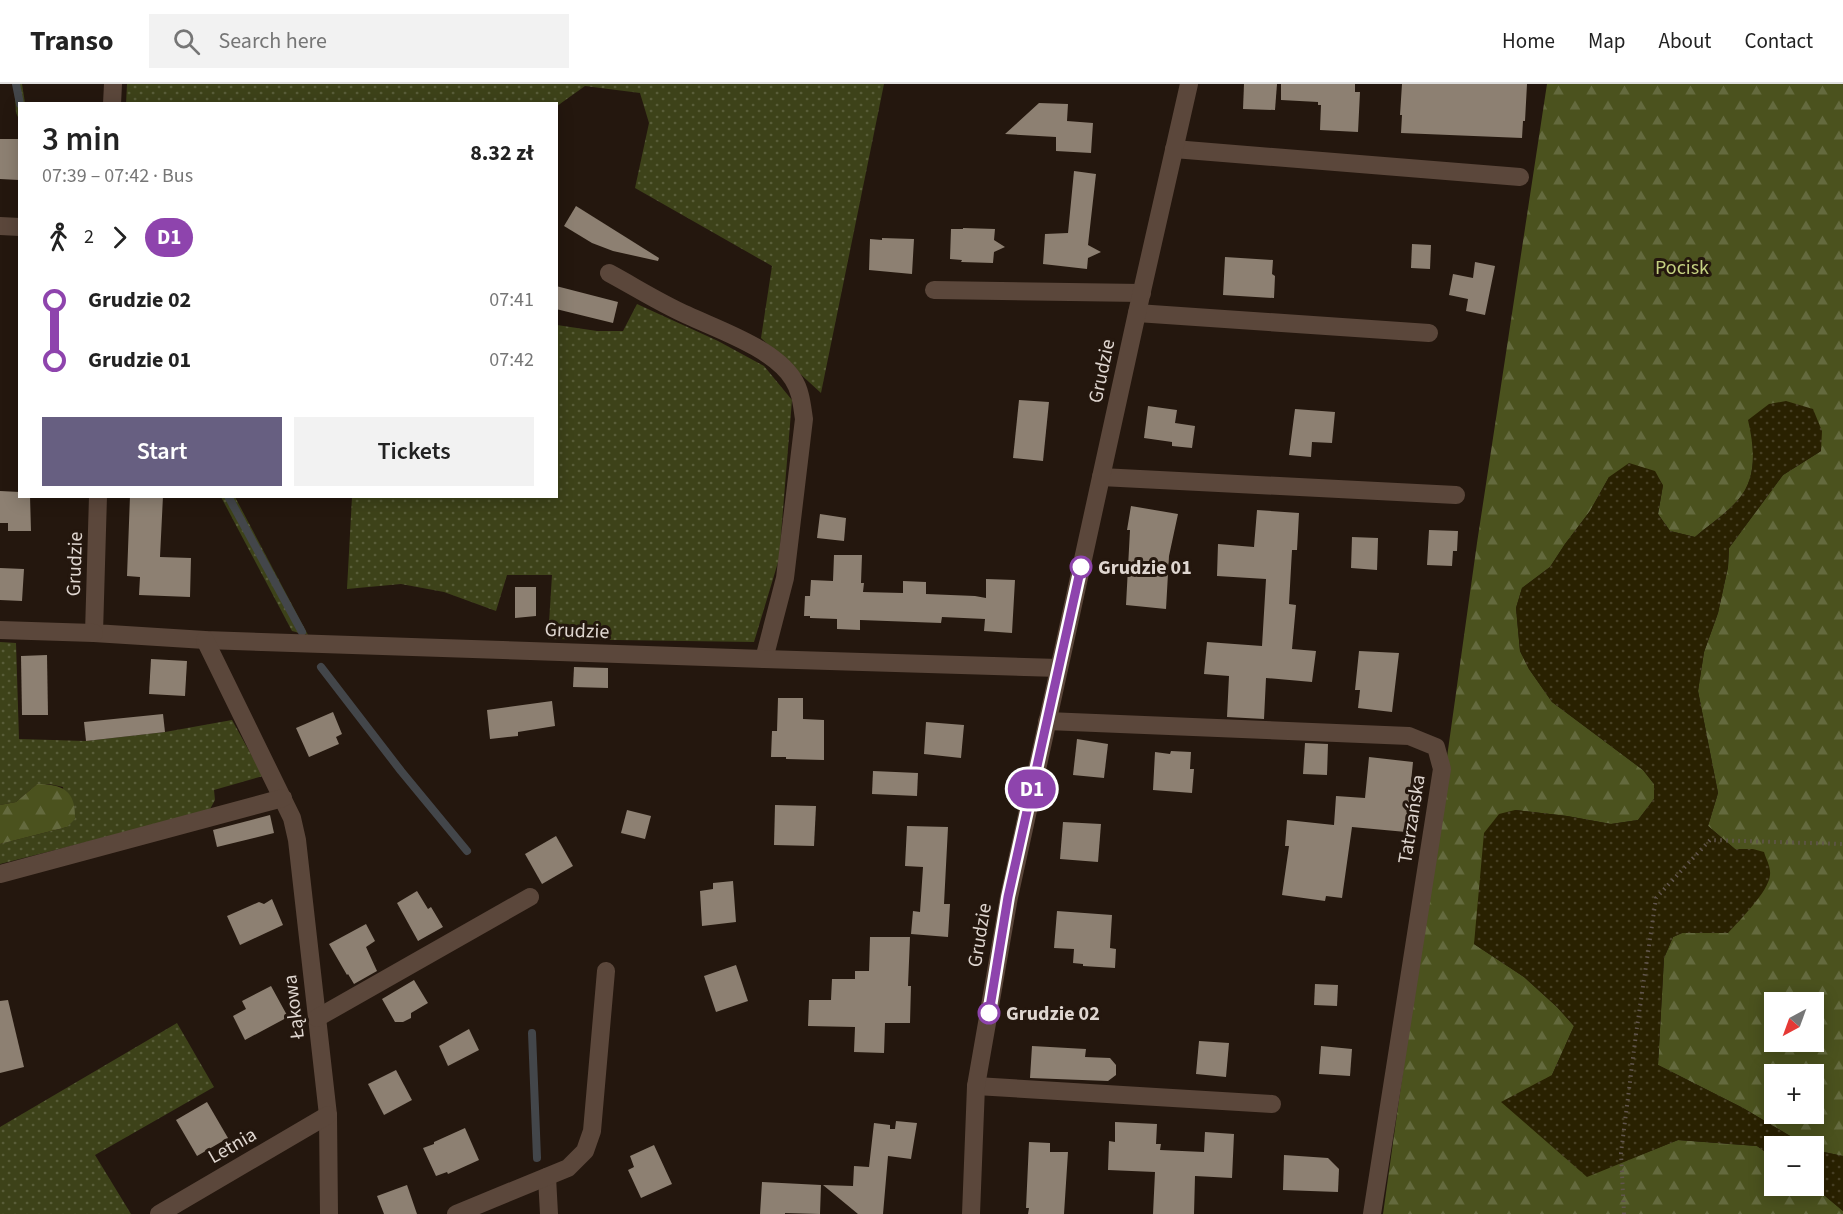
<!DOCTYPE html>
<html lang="en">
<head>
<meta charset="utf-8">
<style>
  :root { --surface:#fff; --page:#f2f2f2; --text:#222; --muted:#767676; --line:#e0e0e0; --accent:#675f81 }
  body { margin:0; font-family:"Source Sans 3",sans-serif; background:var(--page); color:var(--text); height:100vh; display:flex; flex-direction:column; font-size:22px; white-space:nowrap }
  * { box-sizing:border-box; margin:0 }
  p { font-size:20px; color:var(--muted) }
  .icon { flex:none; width:33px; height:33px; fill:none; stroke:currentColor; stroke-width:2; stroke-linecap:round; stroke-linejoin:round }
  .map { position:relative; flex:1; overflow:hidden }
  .panel { position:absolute; left:18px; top:18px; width:540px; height:396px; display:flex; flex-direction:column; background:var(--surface); border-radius:0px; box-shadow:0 3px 15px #0003 }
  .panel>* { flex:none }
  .badge { padding:0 12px; border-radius:20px; font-size:21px; line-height:39px }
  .needle { width:39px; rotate:221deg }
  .tools { position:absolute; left:1764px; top:908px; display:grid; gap:12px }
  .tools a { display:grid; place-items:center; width:60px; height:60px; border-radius:0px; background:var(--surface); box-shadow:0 3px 15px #0003; font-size:30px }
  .map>.badge { position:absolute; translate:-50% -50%; box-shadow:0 0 0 3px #fff }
  .legs { display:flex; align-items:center; gap:9px; height:66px; padding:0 24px; font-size:20px }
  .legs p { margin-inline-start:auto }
  .head { display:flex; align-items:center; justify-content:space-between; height:102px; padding:0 24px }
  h1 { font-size:33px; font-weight:600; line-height:45px }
  .button { display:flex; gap:12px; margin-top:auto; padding:12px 24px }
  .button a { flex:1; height:69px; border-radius:0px; background:var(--accent); color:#fff; font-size:24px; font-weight:600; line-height:69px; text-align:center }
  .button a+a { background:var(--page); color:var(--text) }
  ul { padding:0 24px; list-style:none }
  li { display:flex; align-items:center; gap:21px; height:60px; font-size:22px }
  li i { display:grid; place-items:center; width:9px; height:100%; margin:0 8px; background:currentColor }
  li i::after { content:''; width:15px; height:15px; margin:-8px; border:4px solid; border-radius:50%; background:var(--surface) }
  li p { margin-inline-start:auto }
  li:first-child i { background:linear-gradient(#0000 50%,currentColor 0) }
  li:last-child i { background:linear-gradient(currentColor 50%,#0000 0) }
  header { display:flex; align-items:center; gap:36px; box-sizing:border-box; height:84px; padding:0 30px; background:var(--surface); border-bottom:2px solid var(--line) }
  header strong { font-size:28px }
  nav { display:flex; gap:33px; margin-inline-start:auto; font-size:21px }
  .search { width:420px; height:54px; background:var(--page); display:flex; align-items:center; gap:15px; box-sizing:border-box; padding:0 21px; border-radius:0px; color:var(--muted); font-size:22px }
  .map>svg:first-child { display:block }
  .grass { fill:url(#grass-dots) }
  .forest { fill:url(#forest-firs); fill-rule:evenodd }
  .sand { fill:url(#sand-dots) }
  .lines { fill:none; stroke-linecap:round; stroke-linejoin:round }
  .stream { stroke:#43464a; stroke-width:8 }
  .building { fill:#8d8072 }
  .path { stroke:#61554d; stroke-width:4; stroke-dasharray:1.5 4.5; stroke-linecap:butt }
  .minor { stroke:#5b473b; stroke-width:18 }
  .line-1-casing { stroke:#fff; stroke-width:14 }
  .line-1 { stroke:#8e44ad; stroke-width:9 }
  .stop-1-dot { fill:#fff; stroke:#8e44ad; stroke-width:3 }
  .labels { text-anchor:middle; stroke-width:6; stroke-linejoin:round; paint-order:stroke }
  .park-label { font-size:20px; fill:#c5d181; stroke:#24170e }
  .street-label { font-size:20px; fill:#dfd6d0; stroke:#24170e }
  .stop-label { font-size:20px; font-weight:bold; fill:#dfd6d0; stroke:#24170e; text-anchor:start }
</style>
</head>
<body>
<header>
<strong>Transo</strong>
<div class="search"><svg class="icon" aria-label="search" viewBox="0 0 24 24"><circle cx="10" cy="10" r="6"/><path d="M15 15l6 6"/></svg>Search here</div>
<nav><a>Home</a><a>Map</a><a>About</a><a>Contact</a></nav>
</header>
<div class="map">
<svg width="1843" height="1130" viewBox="0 0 1843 1130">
  <defs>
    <pattern id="grass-dots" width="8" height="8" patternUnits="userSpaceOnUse" patternTransform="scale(1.5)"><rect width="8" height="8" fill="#3d4219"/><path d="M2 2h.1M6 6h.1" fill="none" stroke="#595d39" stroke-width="1.8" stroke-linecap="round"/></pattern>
    <pattern id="forest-firs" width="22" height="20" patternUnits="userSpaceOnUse" patternTransform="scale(1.5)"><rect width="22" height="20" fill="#4b521e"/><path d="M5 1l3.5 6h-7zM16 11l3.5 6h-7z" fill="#646a3e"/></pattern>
    <pattern id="sand-dots" width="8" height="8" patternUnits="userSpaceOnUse" patternTransform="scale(1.5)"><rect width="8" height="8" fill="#292101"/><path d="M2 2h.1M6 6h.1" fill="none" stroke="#484025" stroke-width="1.8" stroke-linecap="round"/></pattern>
  </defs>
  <rect width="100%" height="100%" fill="#24170e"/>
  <g class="grass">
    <polygon points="14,0 22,0 25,19 20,20 19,35 16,29"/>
    <polygon points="127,0 884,0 821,309 761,254 772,182 635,104 649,39 640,9 585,2 557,22 556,20 126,20"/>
    <polygon points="637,220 718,257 764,282 792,316 779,475 754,558 548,555 552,491 507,491 496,527 444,508 401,500 347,505 352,413 556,412 557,241 597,247 623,247"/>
    <polygon points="221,413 235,413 308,551 292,547"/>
    <polygon points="0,558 16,559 19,655 86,657 165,648 232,636 263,692 214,706 215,716 209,727 0,780 0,760 67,743 63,703 49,700 37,700 16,718 0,721"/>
    <polygon points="177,939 214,1003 95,1071 131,1130 0,1130 0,1043"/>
  </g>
  <g class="forest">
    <path d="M 1547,0 L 1843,0 L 1843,1072 L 1814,1066 L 1814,1062 L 1807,1062 L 1743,1024 L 1658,981 L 1664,874 L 1673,853 L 1682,849 L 1728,849 L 1753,765 L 1735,765 L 1708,742 L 1718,709 L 1698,607 L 1704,568 L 1718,529 L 1728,483 L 1729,464 L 1783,391 L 1821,367 L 1749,336 C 1754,362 1758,394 1738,416 C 1726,430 1709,441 1695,453 L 1670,447 L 1658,430 L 1663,401 L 1609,393 L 1590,427 L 1565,460 L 1550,483 L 1522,504 L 1516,524 L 1520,567 L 1529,585 L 1552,618 L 1643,686 L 1654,700 L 1654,715 L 1638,736 L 1611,740 L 1567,732 L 1515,726 L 1474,860 L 1524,893 L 1557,923 L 1574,942 L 1552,991 L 1587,1092 L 1678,1056 L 1757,1062 L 1774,1074 L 1774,1101 L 1812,1101 L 1843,1127 L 1843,1130 L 1383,1130 L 1477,459 ZM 1774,918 L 1814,918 L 1814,957 L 1774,957 ZM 1774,990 L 1814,990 L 1814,1029 L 1774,1029 Z"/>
    <path d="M 37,700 C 62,700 76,706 75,735 L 67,743 L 0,760 L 0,721 L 16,718 Z"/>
  </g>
  <g class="sand">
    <path d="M 1786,317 L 1813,325 L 1822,347 L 1821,367 L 1783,391 L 1729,464 L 1728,483 L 1718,529 L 1704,568 L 1698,607 L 1718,709 L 1708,742 L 1735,765 L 1753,765 L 1764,768 C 1766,775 1771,783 1770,791 C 1769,807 1739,837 1728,849 L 1682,849 L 1673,853 L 1664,874 L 1658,981 L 1743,1024 L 1807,1062 L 1774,1062 L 1774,1074 L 1757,1062 L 1678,1056 L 1587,1093 L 1501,1018 L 1552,991 L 1574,942 L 1557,923 L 1524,893 L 1474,860 L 1484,749 L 1499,730 L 1515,726 L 1567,732 L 1611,740 L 1638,736 L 1654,715 L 1654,700 L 1643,686 L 1552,618 L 1529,585 L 1520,567 L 1516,524 L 1522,504 L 1550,483 L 1565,460 L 1590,427 L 1609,393 L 1629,379 L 1655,387 L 1663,401 L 1658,430 L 1670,447 L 1695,453 C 1709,441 1726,430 1738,416 C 1758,394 1754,362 1748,336 L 1769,320 Z"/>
    <polygon points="1814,1066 1843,1072 1843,1127 1812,1101 1814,1101"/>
  </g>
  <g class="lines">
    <g class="stream">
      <polyline points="16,0 20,20"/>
      <polyline points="228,412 302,548"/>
      <polyline points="321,583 401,687 467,767"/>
      <polyline points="532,949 537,1074"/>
    </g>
  </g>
  <g class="building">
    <polygon points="1244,0 1277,0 1275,26 1243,25"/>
    <polygon points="1281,0 1355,0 1355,8 1360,8 1358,48 1320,46 1321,21 1318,21 1318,18 1281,16"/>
    <polygon points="1402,0 1527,0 1525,37 1523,37 1522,54 1401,49 1402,31 1400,31"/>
    <polygon points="1039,19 1068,20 1067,37 1093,39 1091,69 1056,67 1056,53 1005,50"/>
    <polygon points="0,55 20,55 19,96 0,95"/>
    <polygon points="1074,87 1096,90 1088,161 1101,168 1088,174 1087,185 1043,180 1045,150 1068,149"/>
    <polygon points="576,122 659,174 658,177 613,167 592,159 564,142"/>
    <polygon points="963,144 995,145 994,156 1005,163 994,168 993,179 961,178 962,176 950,175 951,145 963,145"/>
    <polygon points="882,154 914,155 912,190 869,186 870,155 882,156"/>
    <polygon points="1412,160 1431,161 1430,185 1411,184"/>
    <polygon points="1225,173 1273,176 1272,190 1275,192 1274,214 1223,211"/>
    <polygon points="1475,178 1495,182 1485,231 1466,227 1468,215 1449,211 1453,190 1473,194"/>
    <polygon points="556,202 618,218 613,239 556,225"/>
    <polygon points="1019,316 1049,318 1043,377 1013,374"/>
    <polygon points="1148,322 1177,326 1175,339 1195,342 1192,364 1172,362 1172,358 1144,354"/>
    <polygon points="1295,325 1335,328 1332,359 1312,358 1311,373 1289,371"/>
    <polygon points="0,407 20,408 20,412 30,412 31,447 8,447 8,439 0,439"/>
    <polygon points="130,412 163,412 160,473 191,474 190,513 139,511 140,493 127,492"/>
    <polygon points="1131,422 1178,430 1169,472 1166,525 1126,521 1130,446 1127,446"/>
    <polygon points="1257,426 1299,429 1297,466 1292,466 1289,520 1296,521 1292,565 1316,567 1312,598 1266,594 1264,635 1227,633 1229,592 1204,590 1207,558 1262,562 1266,495 1217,492 1218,460 1254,463"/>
    <polygon points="820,430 846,434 844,457 817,454"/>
    <polygon points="1429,446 1458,447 1457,467 1453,467 1452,482 1427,481"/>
    <polygon points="1352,453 1378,454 1377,486 1351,484"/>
    <polygon points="834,471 862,471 861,499 864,499 863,508 903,509 903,497 926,498 926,510 975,512 986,514 986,495 1015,496 1012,549 984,547 985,535 942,533 941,539 860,536 860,546 837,545 837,535 810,534 810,532 804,532 805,512 810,512 811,496 833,497"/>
    <polygon points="0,484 24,485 22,517 0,516"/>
    <polygon points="515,503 536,503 536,532 515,534"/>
    <polygon points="1359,567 1399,569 1392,628 1358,624 1360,606 1355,606"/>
    <polygon points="47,571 48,631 22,631 21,572"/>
    <polygon points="151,575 187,577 185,612 149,610"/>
    <polygon points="574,583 608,584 608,604 573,603"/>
    <polygon points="778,614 803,614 803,635 824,636 824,676 786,675 786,673 771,673 772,647 777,647"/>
    <polygon points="552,617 555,642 518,648 518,652 490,655 487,626"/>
    <polygon points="333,628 342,650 336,653 339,660 309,673 296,644"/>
    <polygon points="163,630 165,648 86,657 84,638"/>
    <polygon points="926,638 964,641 961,674 924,670"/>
    <polygon points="1077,655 1108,660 1104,694 1073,691"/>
    <polygon points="1305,659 1328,660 1327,691 1303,690"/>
    <polygon points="1171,667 1191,668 1190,685 1194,685 1192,709 1153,706 1155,668 1170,670"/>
    <polygon points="1369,673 1413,678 1406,748 1352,743 1342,814 1326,812 1325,817 1282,811 1289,762 1285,762 1287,736 1334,741 1336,712 1365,714"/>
    <polygon points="873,687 918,689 917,712 872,710"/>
    <polygon points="775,721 816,722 814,762 774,761"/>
    <polygon points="627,726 651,732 645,755 621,749"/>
    <polygon points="270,731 274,749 217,763 213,746"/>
    <polygon points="1063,738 1101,740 1098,778 1060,775"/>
    <polygon points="907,742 948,743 944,820 950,820 948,853 911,850 913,827 920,828 923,783 905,782"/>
    <polygon points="556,752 573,782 542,800 525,770"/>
    <polygon points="733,797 736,838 702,842 700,807 713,805 713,799"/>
    <polygon points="417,807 428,825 431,823 443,843 418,857 397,819"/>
    <polygon points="272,815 283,841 240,861 227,832 259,818 264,820"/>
    <polygon points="1057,827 1112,831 1110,864 1116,865 1115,884 1083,882 1083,880 1073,879 1074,865 1054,864"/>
    <polygon points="366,840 375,857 366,863 377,887 354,900 348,890 347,891 329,860"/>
    <polygon points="870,853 910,853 908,902 911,902 910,939 885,939 884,969 854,968 855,943 808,942 809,916 831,916 832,895 855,895 855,887 869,887"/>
    <polygon points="736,881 748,917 716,928 704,892"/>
    <polygon points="414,896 428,919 411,929 411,934 403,938 395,938 382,915"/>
    <polygon points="1315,900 1338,901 1337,922 1314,921"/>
    <polygon points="271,902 288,933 245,956 233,932 246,925 242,917"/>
    <polygon points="8,916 24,983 0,989 0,917"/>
    <polygon points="469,945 479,966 448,982 439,962"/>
    <polygon points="1199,957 1229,959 1226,993 1196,990"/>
    <polygon points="1032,962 1086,965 1085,973 1110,974 1116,981 1116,991 1108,997 1030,994"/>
    <polygon points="1321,962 1352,965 1350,992 1319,990"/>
    <polygon points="396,986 412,1016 384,1031 368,1000"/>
    <polygon points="207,1018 228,1054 197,1072 176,1036"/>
    <polygon points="896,1037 917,1039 911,1075 888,1072 883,1130 858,1130 823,1101 853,1102 854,1082 869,1083 874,1039 890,1041 890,1045 895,1045"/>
    <polygon points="1115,1038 1157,1040 1156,1060 1161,1060 1160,1066 1204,1068 1205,1048 1234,1050 1232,1094 1195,1092 1194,1130 1153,1130 1155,1088 1108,1086 1109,1057 1115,1058"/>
    <polygon points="465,1044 479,1076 448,1090 447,1088 436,1092 423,1064 434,1060 434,1058"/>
    <polygon points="1029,1058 1050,1059 1050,1068 1068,1068 1064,1130 1028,1130 1029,1124 1026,1124"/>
    <polygon points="654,1061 672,1100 641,1114 628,1086 634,1083 630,1072"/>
    <polygon points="1284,1071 1328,1074 1339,1085 1338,1108 1283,1106"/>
    <polygon points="762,1098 821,1101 820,1130 785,1129 785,1130 760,1130"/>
    <polygon points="407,1101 417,1130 384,1130 377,1112"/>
  </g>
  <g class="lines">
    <polyline class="path" points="1624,1130 1621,1069 1636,950 1656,814 1710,756 1843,760"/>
    <g class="minor">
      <polyline points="112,20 113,0"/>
      <polyline points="1174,65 1520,93"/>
      <polyline points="0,142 20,143"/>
      <path d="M 609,189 C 635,203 660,219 687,231 C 719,246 773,264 793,295 C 801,307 802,322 804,335 L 785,494 L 764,575"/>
      <polyline points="934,206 1142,209"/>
      <polyline points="1137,229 1429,249"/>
      <polyline points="1101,393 1456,411"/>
      <polyline points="98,412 94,549 205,556 764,575 1059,584"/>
      <polyline points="0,546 94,549"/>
      <polyline points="205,556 292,734 297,756 328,1031 329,1130"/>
      <polyline points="1047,637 1409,652 1436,663 1442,685 1372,1130"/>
      <polyline points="0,790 283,714"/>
      <polyline points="317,934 530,813"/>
      <polyline points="976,1002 1272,1020"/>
      <polyline points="547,1093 549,1130"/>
      <polyline points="159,1130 328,1031"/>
      <polyline points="456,1130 568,1084 585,1067 592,1047 606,887"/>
      <polyline points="971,1130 976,1002 1009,813 1137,229 1189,0"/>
    </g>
  </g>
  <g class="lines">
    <g class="line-1-casing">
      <polyline id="line-1" points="989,929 1008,813 1081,483"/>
    </g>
    <use href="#line-1" class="line-1"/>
  </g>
  <g class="stop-1-dot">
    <circle cx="1081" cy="483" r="10"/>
    <circle cx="989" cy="929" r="10"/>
  </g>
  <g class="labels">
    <g class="park-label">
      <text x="1682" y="190">Pocisk</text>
    </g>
    <g class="street-label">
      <text transform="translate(1101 287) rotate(-78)" y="7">Grudzie</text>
      <text transform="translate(74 480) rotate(-88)" y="7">Grudzie</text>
      <text transform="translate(577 546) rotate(2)" y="7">Grudzie</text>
      <text transform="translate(1411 735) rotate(-81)" y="7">Tatrzańska</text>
      <text transform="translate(979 851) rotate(-81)" y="7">Grudzie</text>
      <text transform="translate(293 923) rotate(-97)" y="7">Łąkowa</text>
      <text transform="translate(232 1061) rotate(-30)" y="7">Letnia</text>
    </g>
    <g class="stop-label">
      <text x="1098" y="490">Grudzie 01</text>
      <text x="1006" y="936">Grudzie 02</text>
    </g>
  </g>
</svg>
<div class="tools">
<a><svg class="needle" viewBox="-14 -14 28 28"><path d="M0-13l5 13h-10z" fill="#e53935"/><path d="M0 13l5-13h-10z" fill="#767676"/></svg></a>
<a>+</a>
<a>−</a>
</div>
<b class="badge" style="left:1032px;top:705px;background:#8e44ad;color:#fff">D1</b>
<section class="panel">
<div class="head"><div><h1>3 min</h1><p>07:39 – 07:42 · Bus</p></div><b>8.32 zł</b></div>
<div class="legs"><svg class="icon" aria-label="walk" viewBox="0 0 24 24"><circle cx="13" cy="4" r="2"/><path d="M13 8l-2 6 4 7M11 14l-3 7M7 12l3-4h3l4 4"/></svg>2<svg class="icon" aria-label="forward" viewBox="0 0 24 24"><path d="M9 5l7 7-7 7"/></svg><b class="badge" style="background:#8e44ad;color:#fff">D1</b></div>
<ul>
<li><i style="color:#8e44ad"></i><b>Grudzie 02</b><p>07:41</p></li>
<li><i style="color:#8e44ad"></i><b>Grudzie 01</b><p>07:42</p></li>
</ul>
<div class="button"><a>Start</a><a>Tickets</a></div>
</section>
</div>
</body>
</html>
